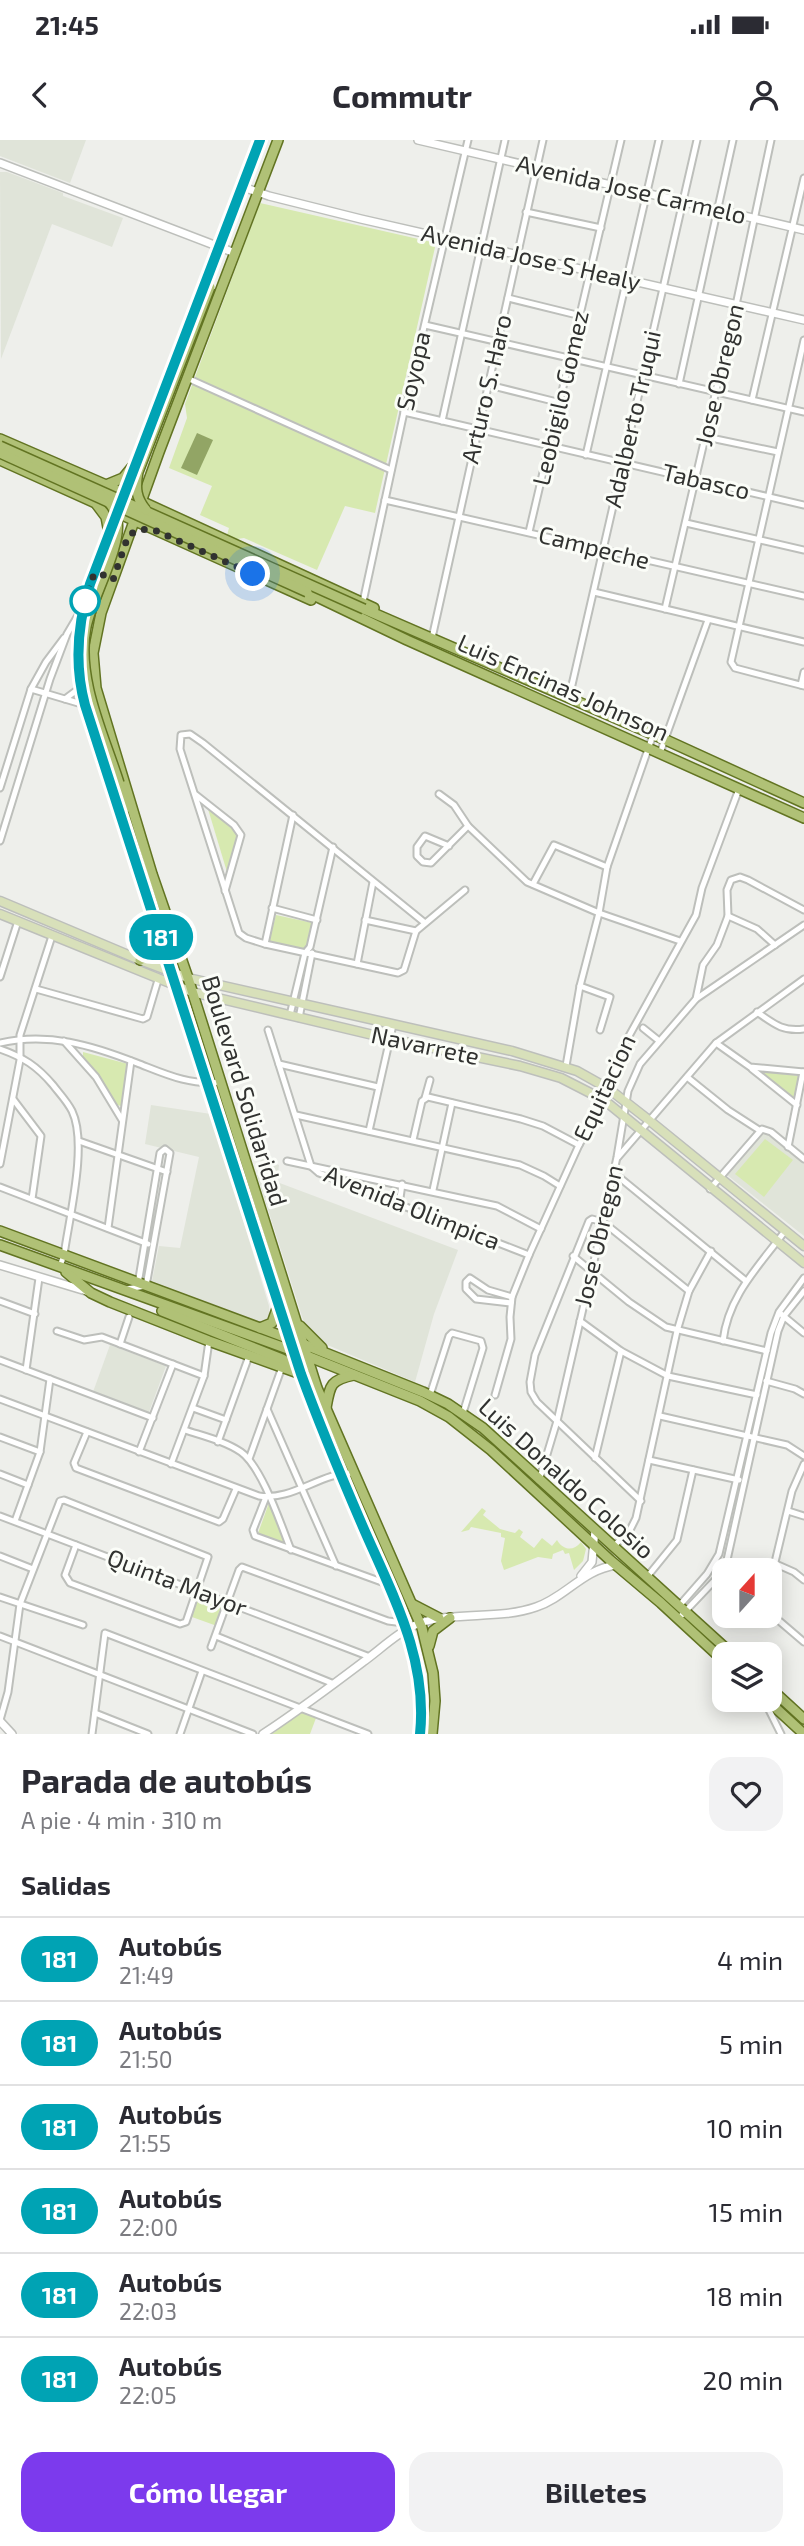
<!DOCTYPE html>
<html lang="es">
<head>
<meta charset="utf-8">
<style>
  :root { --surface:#fff; --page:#f2f2f3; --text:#2b2b33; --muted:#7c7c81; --line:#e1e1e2; --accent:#7c3aed }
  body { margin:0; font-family:"Exo 2",sans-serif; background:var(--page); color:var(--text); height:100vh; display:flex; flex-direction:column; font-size:26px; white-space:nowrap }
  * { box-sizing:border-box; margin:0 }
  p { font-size:23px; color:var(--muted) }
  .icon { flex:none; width:38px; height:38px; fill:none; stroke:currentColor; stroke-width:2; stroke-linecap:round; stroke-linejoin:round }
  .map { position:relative; height:1594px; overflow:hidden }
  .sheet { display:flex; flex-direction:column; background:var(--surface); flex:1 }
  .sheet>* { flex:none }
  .badge { padding:0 14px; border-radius:23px; font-size:24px; line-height:46px }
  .needle { width:46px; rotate:21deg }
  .controls { position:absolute; left:712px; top:1418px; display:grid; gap:14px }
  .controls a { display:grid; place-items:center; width:70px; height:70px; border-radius:14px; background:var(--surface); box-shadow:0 4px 18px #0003; font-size:35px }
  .you { position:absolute; width:35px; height:35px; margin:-18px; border:5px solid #fff; border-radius:50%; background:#1a73e8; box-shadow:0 0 0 10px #1a73e833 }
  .map>.badge { position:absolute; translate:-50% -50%; box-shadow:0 0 0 4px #fff }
  h2 { padding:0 21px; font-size:26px; line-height:63px }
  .round { display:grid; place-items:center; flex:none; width:74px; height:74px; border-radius:21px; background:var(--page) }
  .summary { display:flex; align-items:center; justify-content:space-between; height:119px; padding:0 21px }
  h1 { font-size:33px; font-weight:700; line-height:52px }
  .button { display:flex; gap:14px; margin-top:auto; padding:14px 21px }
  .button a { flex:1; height:80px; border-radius:21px; background:var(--accent); color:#fff; font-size:28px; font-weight:700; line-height:80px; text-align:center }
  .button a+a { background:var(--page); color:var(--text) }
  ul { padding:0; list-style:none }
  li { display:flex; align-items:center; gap:21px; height:84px; padding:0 21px; border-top:2px solid var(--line) }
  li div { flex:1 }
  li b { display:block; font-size:26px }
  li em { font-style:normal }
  li .badge { min-width:77px; font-weight:700; text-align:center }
  .status { display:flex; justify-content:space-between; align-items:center; height:49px; padding:0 35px; background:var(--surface); direction:ltr }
  .status svg { height:19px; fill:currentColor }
  header { display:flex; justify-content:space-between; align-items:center; height:91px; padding:0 21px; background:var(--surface); font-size:32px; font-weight:700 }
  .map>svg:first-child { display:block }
  .built { fill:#e0e4d9 }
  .green { fill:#d7e9b0 }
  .water { fill:#92a565 }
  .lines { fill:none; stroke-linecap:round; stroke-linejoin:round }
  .minor-casing { stroke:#bdbfbb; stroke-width:9 }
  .tertiary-casing { stroke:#bdbfbb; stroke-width:10 }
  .secondary-casing { stroke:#bdbfbb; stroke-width:11 }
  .primary-casing { stroke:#627422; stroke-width:12 }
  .minor { stroke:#fff; stroke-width:5 }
  .tertiary { stroke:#fff; stroke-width:7 }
  .secondary { stroke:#d8e0ba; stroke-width:8 }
  .primary { stroke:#b0c176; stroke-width:9 }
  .primary-bridge-casing { stroke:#627422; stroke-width:12; stroke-linecap:butt }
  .primary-bridge { stroke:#b0c176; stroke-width:9 }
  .line-casing { stroke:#fff; stroke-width:16 }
  .line { stroke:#00a3b4; stroke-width:10 }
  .walk { stroke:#313230; stroke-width:7; stroke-dasharray:0 12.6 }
  .stop-dot { fill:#fff; stroke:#00a3b4; stroke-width:3.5 }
  .labels { text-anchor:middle; stroke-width:6; stroke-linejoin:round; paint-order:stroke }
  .street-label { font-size:24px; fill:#313230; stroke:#fbfdf8 }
</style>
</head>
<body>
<div class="status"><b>21:45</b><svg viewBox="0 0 49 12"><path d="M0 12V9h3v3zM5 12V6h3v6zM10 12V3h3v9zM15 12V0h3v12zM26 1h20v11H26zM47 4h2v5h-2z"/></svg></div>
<header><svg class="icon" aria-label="back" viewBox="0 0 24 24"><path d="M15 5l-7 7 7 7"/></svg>Commutr<svg class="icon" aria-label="person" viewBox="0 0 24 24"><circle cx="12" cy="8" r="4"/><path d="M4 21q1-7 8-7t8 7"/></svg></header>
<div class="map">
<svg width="804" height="1594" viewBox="0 0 804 1594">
  <rect width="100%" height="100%" fill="#eeefeb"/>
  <g class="built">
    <polygon points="0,0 86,0 70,43 0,16"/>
    <polygon points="0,32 7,32 63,53 63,56 123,78 112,107 52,84 1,219"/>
    <polygon points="151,965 211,974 269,1166 269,1178 266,1181 260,1182 152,1141 159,1106 180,1108 199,1017 145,1004"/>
    <polygon points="764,992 804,1023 804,1096 727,1035"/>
    <polygon points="263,1019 279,1025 277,1042 458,1110 434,1174 415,1242 318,1201 306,1189 257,1035 265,1038 260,1021"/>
    <polygon points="110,1205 166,1226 149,1272 93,1252"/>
  </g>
  <g class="green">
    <polygon points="260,63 436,103 375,373 345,366 317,430 244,398 237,399 227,395 229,388 200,375 212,346 169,328 187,278 185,264"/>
    <polygon points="208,669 238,693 227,732"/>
    <polygon points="276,775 313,783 307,809 269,801"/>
    <polygon points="83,912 128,924 121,966 117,965 83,917"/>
    <polygon points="758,931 801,936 796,961"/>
    <polygon points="765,999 793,1020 764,1057 735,1034"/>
    <polygon points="270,1360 291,1409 257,1396"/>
    <path d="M 482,1368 L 486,1371 L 483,1375 L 500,1389 L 515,1393 L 519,1389 L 523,1392 L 520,1397 L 534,1408 L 542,1398 L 552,1406 L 557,1400 C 563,1410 573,1412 581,1402 L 586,1409 L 583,1421 L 574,1430 L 569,1413 L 565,1414 L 563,1410 L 553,1414 L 552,1419 L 538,1417 L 504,1430 L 501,1421 L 505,1398 L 501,1397 L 501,1393 L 471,1387 L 469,1390 L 461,1392 Z"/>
    <polygon points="199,1456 224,1465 217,1486 192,1477"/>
    <polygon points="301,1572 316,1578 310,1594 272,1594"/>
  </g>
  <polygon class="water" points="197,293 213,300 197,335 181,328"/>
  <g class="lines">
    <g class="minor-casing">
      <g id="minor">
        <polyline points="526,72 601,88"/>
        <polyline points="508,158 581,176"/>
        <polyline points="425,185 804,272"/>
        <polyline points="804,200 731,522 735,528 804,546"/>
        <polyline points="187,238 391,330"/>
        <polyline points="679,244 733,0"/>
        <polyline points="489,245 561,263"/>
        <polyline points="752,260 804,38"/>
        <polyline points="404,272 804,365"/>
        <polyline points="442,281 505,0"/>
        <polyline points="706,297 778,312"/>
        <polyline points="586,315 659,0"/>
        <polyline points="385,360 804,456"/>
        <polyline points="686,383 804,410"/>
        <polyline points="529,392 621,0"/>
        <polyline points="594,452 804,502"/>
        <polyline points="363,462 404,272 468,0"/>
        <polyline points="665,469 736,165 771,0"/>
        <polyline points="432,498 543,0"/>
        <polyline points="801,545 804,532"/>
        <polyline points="31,549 85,565"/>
        <polyline points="569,558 697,0"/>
        <polyline points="65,559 81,547"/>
        <polyline points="660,613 708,480"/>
        <polyline points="0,648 31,549 46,522 64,498"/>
        <polyline points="439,654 454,665 468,686"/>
        <polyline points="196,655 234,685 241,695 225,751"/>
        <polyline points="0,701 50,539 67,494 80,472"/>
        <polyline points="449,706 425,696 417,707 417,716 423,722 431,723 468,686 527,742 599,773 680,801"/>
        <polyline points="533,744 554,705 607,727"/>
        <polyline points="272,768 317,780"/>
        <polyline points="728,776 757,789 775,805"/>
        <polyline points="365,780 416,791 465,750"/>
        <polyline points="416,791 404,830 398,833 265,804 246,798 239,793 180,609 181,595 190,594 203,603 425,783"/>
        <polyline points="265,804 293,675"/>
        <polyline points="357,824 373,742"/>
        <polyline points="0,837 18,781"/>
        <polyline points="580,846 610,857 600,890"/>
        <polyline points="36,849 143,879 147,877 158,840"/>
        <polyline points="696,859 804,785"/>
        <path d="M 757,872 C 774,884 783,892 804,889"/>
        <polyline points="290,875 305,813 310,807 333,707"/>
        <polyline points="299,878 312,813"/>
        <polyline points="643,888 658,900"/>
        <polyline points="268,890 311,1026 319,1033 529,1115"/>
        <polyline points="64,901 96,937 122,980"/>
        <path d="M 0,903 C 48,892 91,905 137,923 C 163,933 190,946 220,942"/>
        <polyline points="716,903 750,927 804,932"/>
        <path d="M 0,909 C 23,917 37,926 53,945 C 59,953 67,961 72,971 C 88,1004 69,1078 64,1115 L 60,1126"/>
        <polyline points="279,924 378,947"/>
        <polyline points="566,926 580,846 599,773 607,727 653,595"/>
        <polyline points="752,929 797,965"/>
        <polyline points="687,937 728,970 759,990"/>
        <polyline points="425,958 430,940"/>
        <polyline points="13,959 41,996 32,1059"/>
        <polyline points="296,975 520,1025 544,1036 560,1046"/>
        <polyline points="369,991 393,885"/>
        <polyline points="413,1000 422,961 428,957 521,979 543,986 579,1005"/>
        <polyline points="79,1001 167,1032"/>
        <polyline points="788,1007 803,932"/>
        <polyline points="618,1017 716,903 804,839"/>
        <polyline points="287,1021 497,1066 541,1089"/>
        <polyline points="0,1024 20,920 20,895 52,796"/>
        <polyline points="614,1033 746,1141"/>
        <polyline points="0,1047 148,1104"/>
        <polyline points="710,1049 762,989 771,992 804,1019"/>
        <polyline points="433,1050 452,963"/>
        <polyline points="399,1065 402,1044"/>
        <polyline points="108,1088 131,921"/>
        <polyline points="573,1116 629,1162 666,1187 767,1211"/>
        <polyline points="126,1149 146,1146 170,1013 165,1009 160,1013 138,1144"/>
        <polyline points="0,1161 35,1174"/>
        <polyline points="511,1163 476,1159 466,1149 466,1142 470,1138 488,1150 512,1157"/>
        <polyline points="781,1174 804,1193"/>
        <polyline points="580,1181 621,1211 668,1236 757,1255"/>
        <polyline points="57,1191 84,1200 102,1197 204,1236"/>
        <path d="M 723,1201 C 728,1156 759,1126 785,1091"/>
        <polyline points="120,1204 129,1177"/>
        <polyline points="0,1220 153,1278"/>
        <polyline points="26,1230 39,1138"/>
        <polyline points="766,1241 795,1249 804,1254"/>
        <polyline points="430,1255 449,1196 452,1193 481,1201 483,1208 463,1273"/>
        <polyline points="495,1255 511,1199 510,1177 512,1157 529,1115 579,1005 609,949 624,905 696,775 702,748 739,649"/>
        <path d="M 0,1259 L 259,1356 C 293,1361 321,1332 353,1333"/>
        <polyline points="193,1268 226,1280"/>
        <polyline points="267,1269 336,1426"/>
        <polyline points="660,1276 787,1305 804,1316"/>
        <path d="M 185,1290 C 203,1296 225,1301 241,1312 C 262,1327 281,1385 291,1410"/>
        <polyline points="87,1292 74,1323 76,1328 219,1382 223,1379 236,1349"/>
        <polyline points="0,1297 40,1312"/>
        <polyline points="218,1302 249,1216"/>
        <polyline points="139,1312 173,1224"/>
        <polyline points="595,1318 621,1211"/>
        <polyline points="249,1319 282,1227"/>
        <polyline points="649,1320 739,1340"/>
        <polyline points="171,1324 204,1236 209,1201"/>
        <polyline points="0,1334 28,1345"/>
        <polyline points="539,1341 557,1281 603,1082 617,1017 628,951 640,924 696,859 703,825 717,805 728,776 727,750 731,740 740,737 748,740 804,770"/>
        <polyline points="266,1357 253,1390 255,1396 390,1445"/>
        <polyline points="641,1361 537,1262 531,1252 530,1242 535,1215 589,1081 592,1079 603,1082 689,1151"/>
        <polyline points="788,1371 804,1376"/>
        <polyline points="0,1376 370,1517"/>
        <polyline points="15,1381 40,1312 50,1239"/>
        <polyline points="614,1406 630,1390 636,1378 677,1191 689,1151 711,1111"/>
        <polyline points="0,1416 33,1429"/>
        <polyline points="776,1424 794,1432 804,1440"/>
        <polyline points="647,1437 677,1400 693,1330"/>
        <polyline points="770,1443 792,1351 804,1324"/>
        <polyline points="0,1457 83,1485"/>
        <polyline points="679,1466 707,1434 719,1414 771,1193 779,1172 804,1138"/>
        <polyline points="770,1473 804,1502"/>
        <polyline points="679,1478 716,1439 727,1420 778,1191 784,1176 804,1151"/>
        <polyline points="0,1496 253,1594"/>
        <polyline points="216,1496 334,1544"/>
        <polyline points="211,1507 239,1430 242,1427 388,1481 404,1483"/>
        <polyline points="765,1562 781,1594"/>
        <polyline points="95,1573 148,1594"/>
        <polyline points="0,1580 8,1552 20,1464 60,1361 64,1360 208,1417 186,1482 180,1484 70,1443 65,1435 76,1405"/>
        <polyline points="92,1594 105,1493 368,1594"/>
        <polyline points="180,1594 202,1531"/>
      </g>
    </g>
    <g class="tertiary-casing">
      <g id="tertiary">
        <polyline points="418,0 804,90"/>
        <polyline points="0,23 235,113"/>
        <polyline points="243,47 269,56 361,79 804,180"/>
        <polyline points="0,1125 86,1151"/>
        <polyline points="581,1436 592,1422 595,1390"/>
        <polyline points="0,1581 12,1594"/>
        <path d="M 263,1594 C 298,1571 330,1547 363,1522 C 381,1509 399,1491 420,1483 C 457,1471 499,1480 536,1467 C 566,1457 582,1430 616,1425"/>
      </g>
    </g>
    <g class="secondary-casing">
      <g id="secondary">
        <polyline points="0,761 140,820 188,838 512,911 577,931 609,949 650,981 804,1106"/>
        <polyline points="0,774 192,852 390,899 520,926 561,938 604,960 804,1123"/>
      </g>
    </g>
    <g class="primary-casing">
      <g id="primary">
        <path d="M 260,0 L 90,445 C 77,484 75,524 85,565 L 301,1234 C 320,1286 341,1336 363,1387 C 392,1454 429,1518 420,1594"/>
        <polyline points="278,0 159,312 101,473 93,513 96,548 152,734 188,838 317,1248 422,1488 433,1533 435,1561 432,1594"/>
        <polyline points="0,299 106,345 123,338 132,327"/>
        <polyline points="0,320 311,460"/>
        <polyline points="106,345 374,468"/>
        <polyline points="97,365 106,377 109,393"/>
        <polyline points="307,452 407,500 804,678"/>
        <polyline points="364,469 666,600 804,663"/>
        <polyline points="119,643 128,667"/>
        <polyline points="140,820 155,812 162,799"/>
        <polyline points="0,1091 303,1204 423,1252 448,1264 483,1288 732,1514"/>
        <polyline points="0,1105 307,1216 420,1261 449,1277 491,1310 610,1420 661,1463 724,1521"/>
        <polyline points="66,1132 91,1153 110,1162 209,1201 301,1234"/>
        <polyline points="162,1171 282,1219 293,1225 299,1231"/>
        <polyline points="300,1186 322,1208"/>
        <polyline points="260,1188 272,1183 278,1166"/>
        <path d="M 326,1268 C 330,1245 330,1240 354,1235"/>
        <polyline points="412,1464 439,1478"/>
        <polyline points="429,1506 433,1491 450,1478"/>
        <polyline points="770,1548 804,1579"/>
        <polyline points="766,1559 804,1594"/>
      </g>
    </g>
    <use href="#minor" class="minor"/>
    <use href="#tertiary" class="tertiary"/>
    <use href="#secondary" class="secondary"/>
    <use href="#primary" class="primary"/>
    <g class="primary-bridge-casing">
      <g id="primary-bridge">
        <polyline points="0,306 364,469"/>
        <polyline points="0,313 307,452"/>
        <path d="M 100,354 C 109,361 116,369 117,380 C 122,406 92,458 86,487 C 76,539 104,595 119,643"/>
        <path d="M 146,370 C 136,358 135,348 138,332 L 210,147"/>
      </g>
    </g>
    <use href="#primary-bridge" class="primary-bridge"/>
  </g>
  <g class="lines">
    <g class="line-casing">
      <path id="line" d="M 260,0 L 90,444 C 77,485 74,524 85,565 L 301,1234 C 320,1286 341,1336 363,1387 C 392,1454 428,1518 420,1594"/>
    </g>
    <use href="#line" class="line"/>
    <polyline class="walk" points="85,461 94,434 104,435 113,440 128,396 137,390 152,389 253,434"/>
  </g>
  <circle class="stop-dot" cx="85" cy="461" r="14"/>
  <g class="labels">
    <g class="street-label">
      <text transform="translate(631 50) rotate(13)" y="8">Avenida Jose Carmelo</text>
      <text transform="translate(531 118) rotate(13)" y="8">Avenida Jose S Healy</text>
      <text transform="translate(414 231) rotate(-77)" y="8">Soyopa</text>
      <text transform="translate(720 235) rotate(-77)" y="8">Jose Obregon</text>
      <text transform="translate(487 249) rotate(-77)" y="8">Arturo S. Haro</text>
      <text transform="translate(561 258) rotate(-77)" y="8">Leobigilo Gomez</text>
      <text transform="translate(633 279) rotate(-77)" y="8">Adalberto Truqui</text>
      <text transform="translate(706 342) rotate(13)" y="8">Tabasco</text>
      <text transform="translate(594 408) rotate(14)" y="8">Campeche</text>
      <text transform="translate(563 548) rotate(24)" y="8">Luis Encinas Johnson</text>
      <text transform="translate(425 906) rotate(12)" y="8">Navarrete</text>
      <text transform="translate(605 948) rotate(-65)" y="8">Equitacion</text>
      <text transform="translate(244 951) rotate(73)" y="8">Boulevard Solidaridad</text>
      <text transform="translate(412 1068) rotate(22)" y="8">Avenida Olimpica</text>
      <text transform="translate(599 1096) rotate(-77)" y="8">Jose Obregon</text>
      <text transform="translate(566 1339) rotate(42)" y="8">Luis Donaldo Colosio</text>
      <text transform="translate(177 1443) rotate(21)" y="8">Quinta Mayor</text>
    </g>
  </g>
</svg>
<div class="controls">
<a><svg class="needle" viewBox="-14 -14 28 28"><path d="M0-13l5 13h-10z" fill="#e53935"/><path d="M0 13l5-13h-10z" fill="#7c7c81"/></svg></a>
<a><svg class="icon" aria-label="layers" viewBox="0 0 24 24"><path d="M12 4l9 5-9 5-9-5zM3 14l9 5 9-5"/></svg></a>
</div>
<div class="you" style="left:253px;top:434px"></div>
<b class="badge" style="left:161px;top:797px;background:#00a3b4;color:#fff">181</b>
</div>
<section class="sheet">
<div class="summary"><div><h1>Parada de autobús</h1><p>A pie · 4 min · 310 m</p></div><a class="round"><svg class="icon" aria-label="heart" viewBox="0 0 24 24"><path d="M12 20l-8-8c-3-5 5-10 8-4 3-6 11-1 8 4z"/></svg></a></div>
<h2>Salidas</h2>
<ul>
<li><span class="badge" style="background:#00a3b4;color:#fff">181</span><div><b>Autobús</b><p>21:49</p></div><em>4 min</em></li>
<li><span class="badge" style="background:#00a3b4;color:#fff">181</span><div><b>Autobús</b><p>21:50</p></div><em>5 min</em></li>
<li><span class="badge" style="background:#00a3b4;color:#fff">181</span><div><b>Autobús</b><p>21:55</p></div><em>10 min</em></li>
<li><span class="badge" style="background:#00a3b4;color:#fff">181</span><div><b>Autobús</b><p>22:00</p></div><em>15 min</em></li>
<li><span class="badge" style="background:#00a3b4;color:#fff">181</span><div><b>Autobús</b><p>22:03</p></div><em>18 min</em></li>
<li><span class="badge" style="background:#00a3b4;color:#fff">181</span><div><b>Autobús</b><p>22:05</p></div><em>20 min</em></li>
</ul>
<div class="button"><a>Cómo llegar</a><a>Billetes</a></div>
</section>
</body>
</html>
